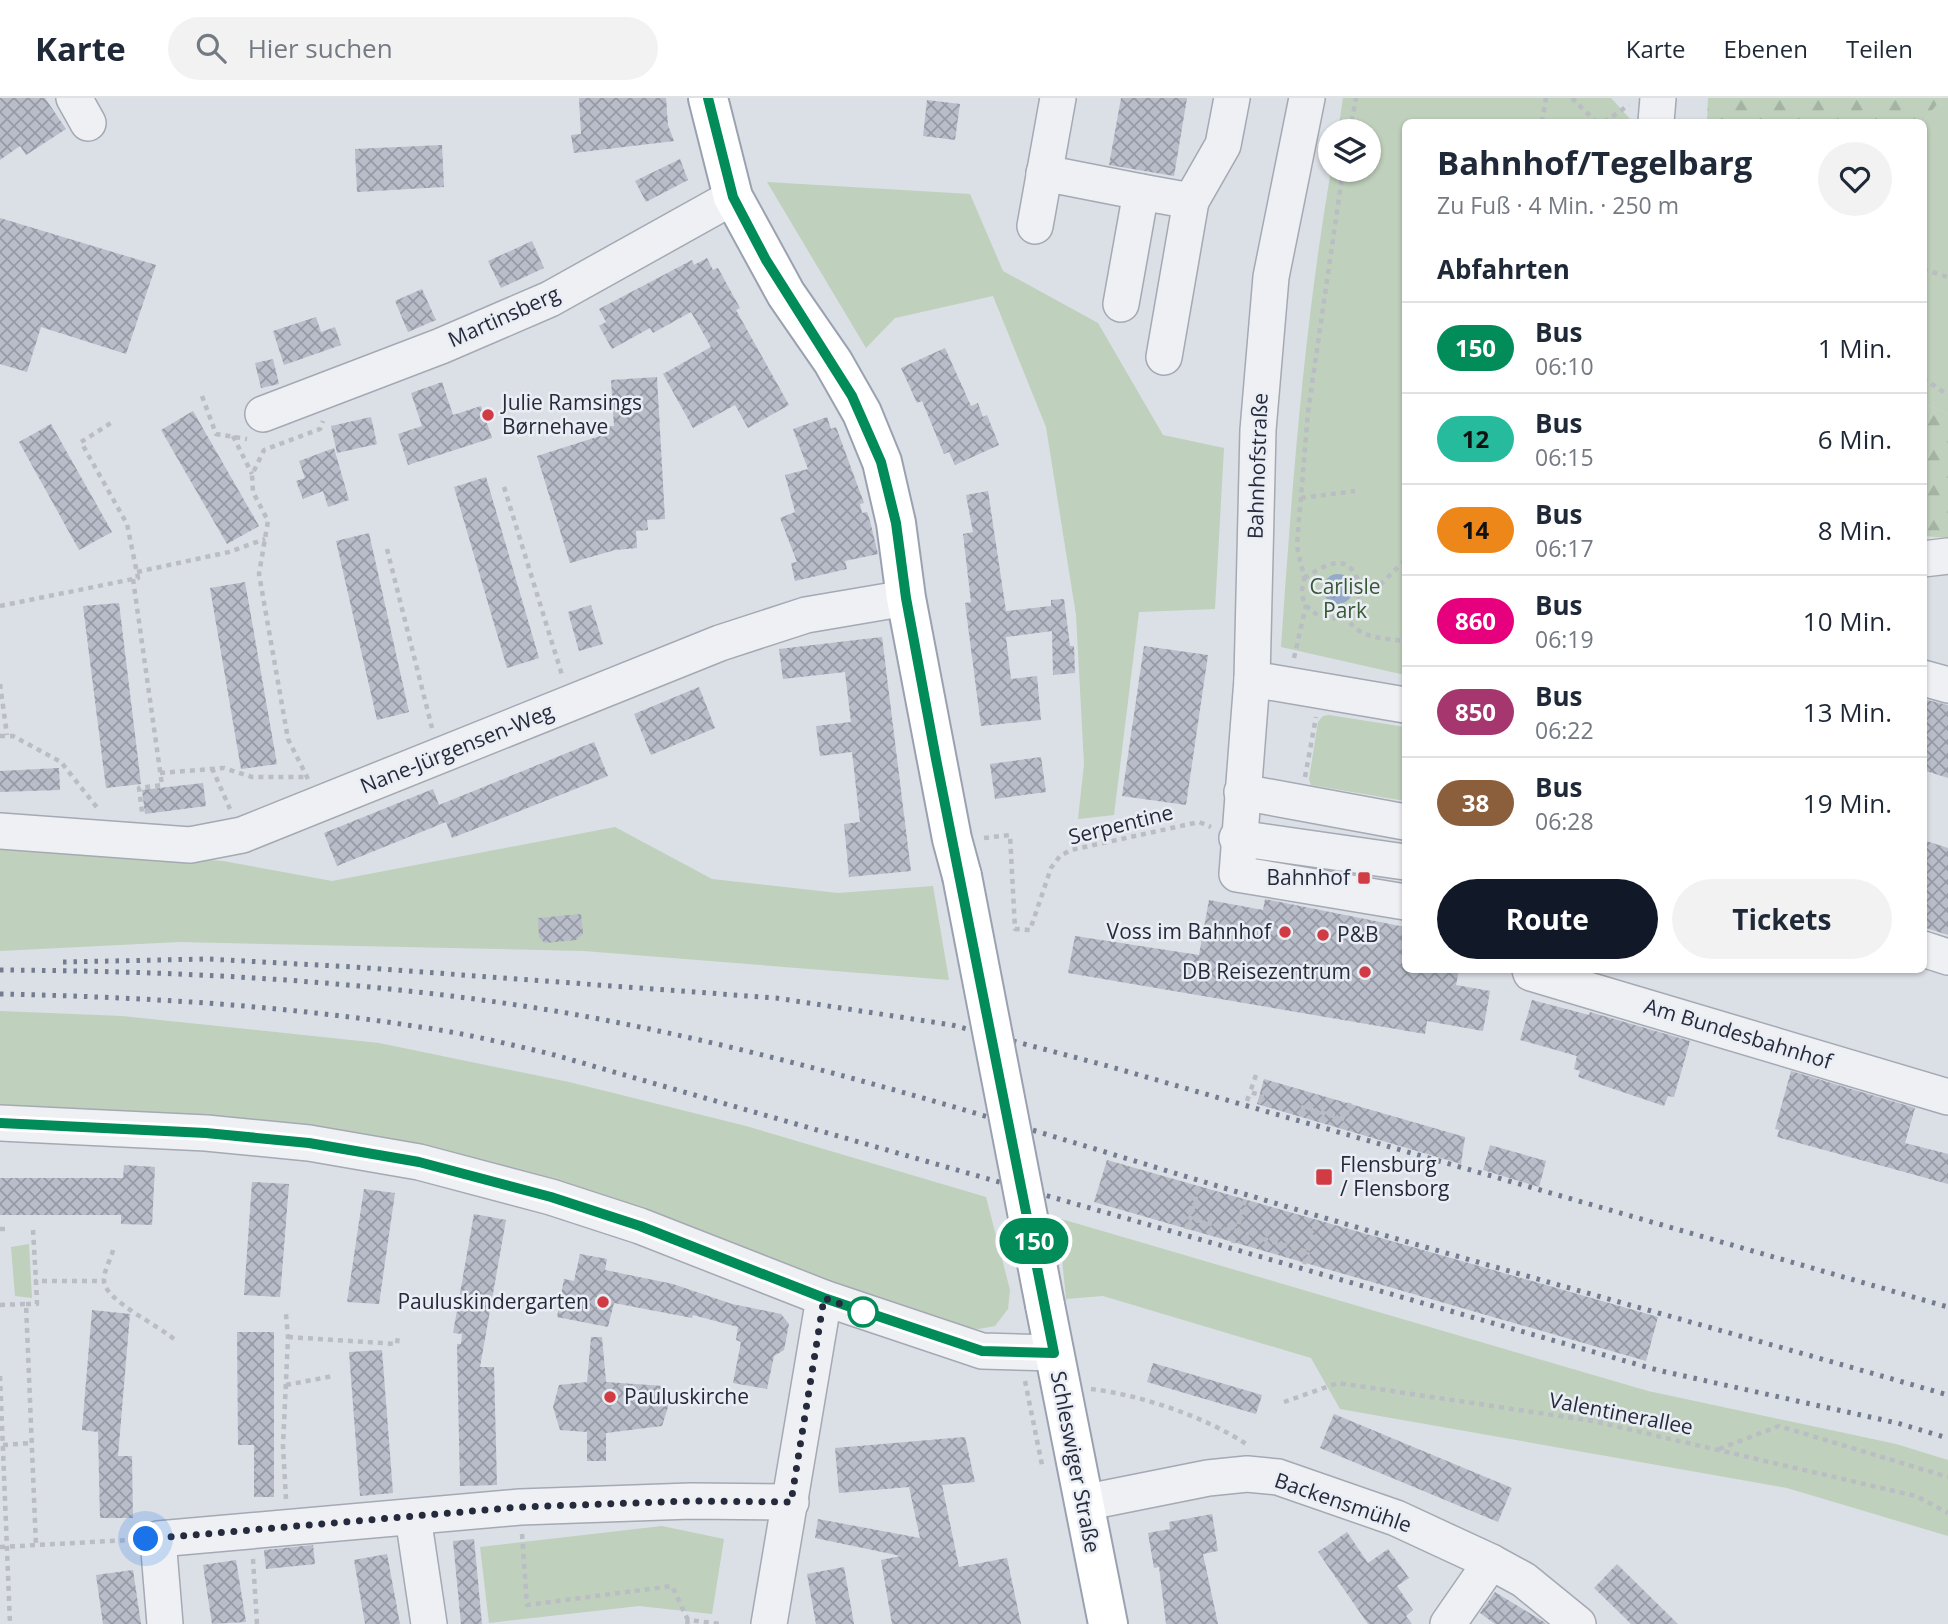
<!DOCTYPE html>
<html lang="de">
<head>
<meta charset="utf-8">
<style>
  :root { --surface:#fff; --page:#f2f2f3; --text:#1f2937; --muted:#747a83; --line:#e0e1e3; --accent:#111827 }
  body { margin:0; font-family:"Open Sans",sans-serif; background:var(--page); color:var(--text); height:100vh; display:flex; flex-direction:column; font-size:26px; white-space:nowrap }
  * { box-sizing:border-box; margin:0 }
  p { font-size:23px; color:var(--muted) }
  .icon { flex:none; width:38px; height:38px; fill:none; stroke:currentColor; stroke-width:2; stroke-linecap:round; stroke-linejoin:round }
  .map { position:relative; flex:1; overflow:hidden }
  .panel { position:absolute; left:1402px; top:21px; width:525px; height:854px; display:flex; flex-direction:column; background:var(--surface); border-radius:10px; box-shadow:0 2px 5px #0004 }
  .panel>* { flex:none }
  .badge { padding:0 14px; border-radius:23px; font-size:24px; line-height:46px }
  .tools { position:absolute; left:1318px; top:21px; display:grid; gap:14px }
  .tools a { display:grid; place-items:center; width:63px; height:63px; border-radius:50%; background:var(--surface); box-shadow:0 2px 5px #0004; font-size:35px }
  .you { position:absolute; width:35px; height:35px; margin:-18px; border:5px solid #fff; border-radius:50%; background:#1a73e8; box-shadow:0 0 0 10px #1a73e833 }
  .map>.badge { position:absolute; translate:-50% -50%; box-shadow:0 0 0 4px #fff }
  h2 { padding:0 35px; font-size:26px; line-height:63px }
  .round { display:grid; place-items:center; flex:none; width:74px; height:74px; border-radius:37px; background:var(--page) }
  .overview { display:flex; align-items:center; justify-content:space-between; height:119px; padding:0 35px }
  h1 { font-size:33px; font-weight:700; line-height:52px }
  .primary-button { display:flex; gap:14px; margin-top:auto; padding:14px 35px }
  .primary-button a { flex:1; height:80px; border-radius:42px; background:var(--accent); color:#fff; font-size:28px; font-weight:700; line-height:80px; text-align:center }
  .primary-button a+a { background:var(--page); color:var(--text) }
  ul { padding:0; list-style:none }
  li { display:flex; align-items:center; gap:21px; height:91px; padding:0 35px; border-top:2px solid var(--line) }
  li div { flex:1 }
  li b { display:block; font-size:26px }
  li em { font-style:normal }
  li .badge { min-width:77px; font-weight:700; text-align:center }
  header { display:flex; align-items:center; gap:42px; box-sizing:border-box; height:98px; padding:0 35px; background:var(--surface); border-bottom:2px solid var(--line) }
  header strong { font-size:33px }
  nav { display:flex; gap:38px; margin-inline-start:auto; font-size:24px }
  .search { width:490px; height:63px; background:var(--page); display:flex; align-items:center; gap:18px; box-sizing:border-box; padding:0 24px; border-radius:38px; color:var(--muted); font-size:26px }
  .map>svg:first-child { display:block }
  .green { fill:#bfd0bc }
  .forest { fill:url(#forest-firs) }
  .water { fill:url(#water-ripples) }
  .building { fill:url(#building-cross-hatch) }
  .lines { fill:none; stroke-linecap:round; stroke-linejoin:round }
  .minor-casing { stroke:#a4a9b3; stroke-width:38 }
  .major-casing { stroke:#9aa2b2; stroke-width:42 }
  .path { stroke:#babdc4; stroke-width:4.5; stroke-dasharray:5 5; stroke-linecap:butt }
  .minor { stroke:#eef0f4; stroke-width:35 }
  .major { stroke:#fff; stroke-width:38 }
  .rail { stroke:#747c90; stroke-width:5; stroke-dasharray:3.5 7; stroke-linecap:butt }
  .major-bridge-casing { stroke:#9aa2b2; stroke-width:42; stroke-linecap:butt }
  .major-bridge { stroke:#fff; stroke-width:38 }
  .line-casing { stroke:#fff; stroke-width:16 }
  .line { stroke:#018c5a; stroke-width:10 }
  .walk { stroke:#252b3c; stroke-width:7; stroke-dasharray:0 12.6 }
  .poi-dot { fill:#d03b44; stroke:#eaeef4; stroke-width:2.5 }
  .stop-dot { fill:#fff; stroke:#018c5a; stroke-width:3.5 }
  .labels { text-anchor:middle; stroke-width:5; stroke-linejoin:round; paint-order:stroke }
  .street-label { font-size:21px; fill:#252b3c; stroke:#eaeef4 }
  .poi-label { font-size:21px; fill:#252b3c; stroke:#eaeef4; text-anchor:start }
  .park-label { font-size:21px; fill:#365832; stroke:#eaeef4 }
</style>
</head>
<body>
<header>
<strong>Karte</strong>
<div class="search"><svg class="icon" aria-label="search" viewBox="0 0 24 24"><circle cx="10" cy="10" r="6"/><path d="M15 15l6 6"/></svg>Hier suchen</div>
<nav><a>Karte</a><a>Ebenen</a><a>Teilen</a></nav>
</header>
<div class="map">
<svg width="1948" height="1526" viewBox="0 0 1948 1526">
  <defs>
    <pattern id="forest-firs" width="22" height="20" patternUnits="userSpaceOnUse" patternTransform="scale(1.75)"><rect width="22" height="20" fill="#bfd0bc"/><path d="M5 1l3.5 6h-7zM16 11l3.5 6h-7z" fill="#a4b3a2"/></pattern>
    <pattern id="water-ripples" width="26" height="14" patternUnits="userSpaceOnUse" patternTransform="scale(1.75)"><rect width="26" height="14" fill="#95a9c8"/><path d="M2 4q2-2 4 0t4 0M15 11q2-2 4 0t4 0" fill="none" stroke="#798aa4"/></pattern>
    <pattern id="building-cross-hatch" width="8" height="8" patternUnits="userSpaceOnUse" patternTransform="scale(1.75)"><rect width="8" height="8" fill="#b8bdc9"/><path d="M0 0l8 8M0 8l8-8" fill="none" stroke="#959aa4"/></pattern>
  </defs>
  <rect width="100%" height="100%" fill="#dbdfe6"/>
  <g class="green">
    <path d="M 1343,0 L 1611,0 L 1632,23 L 1405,24 L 1405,577 L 1281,549 C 1292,389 1304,230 1331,72 L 1368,72 L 1368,33 L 1338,33 Z"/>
    <polygon points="1942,0 1948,0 1948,316 1923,305 1923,24"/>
    <polygon points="767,84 970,96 1003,173 1098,225 1163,337 1224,350 1215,511 1139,514 1114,717 1078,721 1084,666 1076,517 1046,329 993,198 895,220 866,250"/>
    <polygon points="1329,617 1405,629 1405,703 1311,687 1309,681 1318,624 1323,618"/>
    <polygon points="615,729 712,781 838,795 933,788 949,882 584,853 179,844 0,853 0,747 223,763 332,783"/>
    <polygon points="0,913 122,918 379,945 569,984 746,1028 986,1099 1010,1192 1008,1211 995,1228 979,1231 945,1227 582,1092 0,1013"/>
    <polygon points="1058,1120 1648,1293 1896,1346 1948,1362 1948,1438 1787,1390 1340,1311 1311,1260 1103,1198 1066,1201"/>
    <polygon points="29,1146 32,1200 15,1198 11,1149"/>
    <polygon points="662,1428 724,1441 712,1516 639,1508 489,1525 480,1449"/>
  </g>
  <g class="forest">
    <polygon points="1708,0 1942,0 1923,24 1707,24"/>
    <polygon points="1923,305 1948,316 1948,440 1923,438"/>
  </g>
  <circle class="water" cx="1338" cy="491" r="15"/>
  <g class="building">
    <polygon points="0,0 45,0 66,31 26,57 20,48 0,62"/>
    <polygon points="579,0 666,0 668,27 674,43 574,55 571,37 581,36"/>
    <polygon points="1121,0 1187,0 1174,78 1109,67"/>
    <polygon points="927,2 960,6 955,42 923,38"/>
    <polygon points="442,47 444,89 357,94 355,51"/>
    <polygon points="680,61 688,82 646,104 635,83"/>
    <polygon points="0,120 156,167 126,256 41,229 27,274 0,266"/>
    <polygon points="532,143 544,170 501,190 488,163"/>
    <polygon points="707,160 713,172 718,170 740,210 736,212 789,307 748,330 735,307 693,330 663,276 711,249 691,214 653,235 650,230 612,251 599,228 606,224 599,211 692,162 694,167"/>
    <polygon points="422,191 436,222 408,234 395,203"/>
    <polygon points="316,219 321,234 335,229 341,247 284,267 273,233"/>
    <polygon points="945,250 971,308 978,305 983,319 987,317 999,347 955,367 949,354 944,356 922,303 917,305 901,270"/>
    <polygon points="273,261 279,286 261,290 255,265"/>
    <polygon points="657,279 665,421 647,422 648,432 636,433 637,450 615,452 570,465 537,358 600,338 599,329 614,328 611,282"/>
    <polygon points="442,284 453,317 481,308 492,340 408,367 398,336 422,328 411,295"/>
    <polygon points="193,313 259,428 227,446 161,332"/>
    <polygon points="371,319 377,346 337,355 331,328"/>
    <polygon points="827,319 831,331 836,329 864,405 860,406 862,415 867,414 870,423 878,456 845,463 847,471 795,483 791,465 797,464 780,420 795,414 785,377 808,371 793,331"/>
    <polygon points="51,326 112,434 79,452 19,344"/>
    <polygon points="334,350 349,402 328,409 323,393 303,401 296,383 305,380 299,363"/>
    <polygon points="486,379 539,560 507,570 454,389"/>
    <polygon points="988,393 1006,513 1051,508 1051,502 1064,501 1070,548 1074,548 1075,575 1053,577 1052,533 1006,539 1011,581 1037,578 1041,622 981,628 965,505 971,504 963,436 973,434 966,397"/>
    <polygon points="369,435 409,614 377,622 336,443"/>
    <polygon points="245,484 277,666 241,671 210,490"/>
    <polygon points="119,505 141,686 106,690 83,508"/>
    <polygon points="591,507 603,546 579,553 568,514"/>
    <polygon points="882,539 911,773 849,779 844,726 860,724 852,654 820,658 816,628 851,624 845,574 783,581 779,551"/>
    <polygon points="1144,548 1208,557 1186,707 1122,698"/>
    <polygon points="699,589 715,630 651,657 634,616"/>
    <polygon points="1923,601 1948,607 1948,680 1923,672"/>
    <polygon points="594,644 608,678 452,740 446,724 337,768 324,735 433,691 439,707"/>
    <polygon points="1041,659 1046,694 995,701 990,666"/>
    <polygon points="59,670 60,692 0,694 0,673"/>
    <polygon points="203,685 206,708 145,716 142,692"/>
    <polygon points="1923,742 1948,750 1948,837 1923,829"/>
    <polygon points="1265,801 1405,829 1405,872 1459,872 1456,887 1490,893 1483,933 1427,923 1425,936 1068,875 1075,838 1199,857 1209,802 1263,812"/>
    <polygon points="581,816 583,836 576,842 545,845 539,839 538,820"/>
    <polygon points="1532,902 1589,917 1590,914 1690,943 1674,999 1668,998 1664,1008 1578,979 1580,973 1574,971 1577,958 1520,942"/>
    <polygon points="1791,973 1915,1010 1905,1045 1948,1056 1948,1086 1777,1039 1779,1032 1775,1031"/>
    <polygon points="1264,981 1465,1039 1461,1066 1257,1006"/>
    <polygon points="1490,1047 1546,1063 1539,1089 1483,1072"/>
    <polygon points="1107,1062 1658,1219 1646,1263 1094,1104"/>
    <polygon points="124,1067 155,1069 152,1127 121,1126 121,1117 0,1117 0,1080 123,1080"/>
    <polygon points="252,1084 289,1086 280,1199 244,1197"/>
    <polygon points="364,1091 395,1095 379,1206 347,1204"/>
    <polygon points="474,1116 506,1122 480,1269 494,1269 497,1387 460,1388 457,1246 461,1246 462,1236 453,1235"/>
    <polygon points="580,1156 607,1161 605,1172 673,1186 732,1206 781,1216 789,1226 784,1252 774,1258 767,1291 733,1285 741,1244 736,1242 738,1229 693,1217 692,1220 614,1205 608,1229 557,1219 564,1181 574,1183"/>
    <polygon points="92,1212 130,1216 118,1358 132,1358 133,1420 100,1420 98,1334 82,1332"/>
    <polygon points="237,1234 274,1234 274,1399 254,1399 254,1347 238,1347"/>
    <polygon points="591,1239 602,1239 606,1284 663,1288 668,1309 662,1328 606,1335 606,1363 587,1363 587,1334 560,1332 553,1309 559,1287 587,1284"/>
    <polygon points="382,1252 393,1395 360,1398 349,1254"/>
    <polygon points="1153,1265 1262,1297 1256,1316 1147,1284"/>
    <polygon points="1334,1316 1512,1390 1498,1424 1320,1350"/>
    <polygon points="965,1339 975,1384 942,1387 959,1469 1007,1460 1021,1526 892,1526 881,1462 901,1458 815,1440 818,1421 920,1440 909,1389 839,1395 835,1350"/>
    <polygon points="1212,1416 1218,1453 1203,1456 1218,1526 1166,1526 1159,1469 1154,1470 1148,1435 1170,1431 1169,1424"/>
    <polygon points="1347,1434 1368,1465 1388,1451 1409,1480 1397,1488 1413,1512 1406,1518 1412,1526 1368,1526 1318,1454"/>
    <polygon points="474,1441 482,1526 461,1526 453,1443"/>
    <polygon points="313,1447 315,1466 266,1471 264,1452"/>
    <polygon points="387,1456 400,1526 365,1526 354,1462"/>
    <polygon points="236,1462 246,1524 212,1526 203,1467"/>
    <polygon points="1617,1466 1678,1526 1631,1526 1626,1521 1594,1490"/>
    <polygon points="844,1469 854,1526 816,1526 807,1476"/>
    <polygon points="133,1472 141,1526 103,1526 96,1477"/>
    <polygon points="1495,1494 1544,1524 1546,1526 1495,1526 1480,1515"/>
  </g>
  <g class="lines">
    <g class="minor-casing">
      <g id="minor">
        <polyline points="74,0 88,25"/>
        <polyline points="1307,0 1271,179 1258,332 1252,581 1237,776 1405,804"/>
        <polyline points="1656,24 1658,0"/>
        <polyline points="1044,75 1141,94 1121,206"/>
        <polyline points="1141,94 1191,103 1164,259"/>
        <polyline points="1191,103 1223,47 1232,0"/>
        <polyline points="1035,128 1058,0"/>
        <polyline points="263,316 441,248 550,201 733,99"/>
        <polyline points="1923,461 1948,458"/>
        <polyline points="1923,580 1948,587"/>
        <polyline points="1252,581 1405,607"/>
        <polyline points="1242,694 1405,724"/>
        <polyline points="0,733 190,747 242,737 720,545 806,517 906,500"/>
        <polyline points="1237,740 1405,764"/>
        <polyline points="1923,851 1948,859"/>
        <polyline points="1530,872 1531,875 1948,999"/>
        <polyline points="0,1025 206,1035 309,1045 419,1064 551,1099 640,1128 824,1200 982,1253 1054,1255"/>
        <polyline points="1083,1405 1208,1380 1247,1376 1278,1379 1396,1420 1491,1464 1524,1482 1578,1526"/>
        <polyline points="413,1419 429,1526"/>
        <polyline points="165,1526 158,1441 520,1409 691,1403 791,1404"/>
        <polyline points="769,1526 824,1200"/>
        <polyline points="1448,1526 1491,1464"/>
      </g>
    </g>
    <g class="major-casing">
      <g id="major">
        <polyline points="708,0 733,99 786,196 833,264 862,315 882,364 896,425 906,500 952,741 962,778"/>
        <polyline points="1045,1207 1108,1526"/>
      </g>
    </g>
    <g class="path">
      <polyline points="1572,0 1596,24"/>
      <polyline points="1542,24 1546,0"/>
      <polyline points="1604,24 1629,7"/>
      <polyline points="1350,33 1356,0"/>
      <path d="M 1343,72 L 1308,314 L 1297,446 C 1298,458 1302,467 1304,479 C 1305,484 1301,490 1302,496 C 1306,519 1328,521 1347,520 C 1359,541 1383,540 1405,543"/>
      <polyline points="1923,171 1948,179"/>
      <polyline points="1923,280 1948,297"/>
      <polyline points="202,298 216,336 247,341"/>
      <polyline points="233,338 252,376"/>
      <polyline points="504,389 562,577"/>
      <polyline points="1301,400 1355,393"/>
      <polyline points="387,451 432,630"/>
      <polyline points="137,474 229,454 265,441"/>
      <path d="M 1304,480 C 1331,463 1352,453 1361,493 L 1347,520"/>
      <polyline points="133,481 162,687 139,690 142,714"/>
      <polyline points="1361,493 1381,486 1405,462"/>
      <polyline points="0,508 138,480 127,426 81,344 114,323"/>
      <polyline points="1294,560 1306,507"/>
      <polyline points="0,586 7,637"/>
      <polyline points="0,638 13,638 61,664 99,712"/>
      <polyline points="212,670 230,711"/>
      <polyline points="160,675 224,670 252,679 305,679"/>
      <polyline points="1305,679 1316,619"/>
      <polyline points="308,681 288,641 259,476 268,423 253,394 252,377 264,352 320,331 323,323"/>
      <polyline points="984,740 1010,737 1015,831 1030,832 1051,770 1060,758 1071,752 1199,724 1211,729"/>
      <polyline points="1256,977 1250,994 1264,998"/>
      <polyline points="1247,1003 1250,994"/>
      <polyline points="1301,1009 1345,1021 1350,1005"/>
      <polyline points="1343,1030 1345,1021"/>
      <polyline points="1199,1089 1190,1120 1235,1133"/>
      <polyline points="1245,1102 1237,1131 1249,1137"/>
      <polyline points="0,1131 9,1131"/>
      <polyline points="1186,1131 1190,1120"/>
      <polyline points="33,1132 36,1183"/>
      <polyline points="1263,1141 1308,1154 1317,1122"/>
      <polyline points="1233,1145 1237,1131"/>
      <path d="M 113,1152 C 111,1161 103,1174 104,1183 C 104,1202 160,1228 175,1242"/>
      <polyline points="1304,1166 1308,1154"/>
      <polyline points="26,1206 37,1206 36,1183 104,1183"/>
      <polyline points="0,1207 26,1206 36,1448"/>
      <polyline points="288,1239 397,1246 398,1237"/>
      <polyline points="0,1278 10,1526"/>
      <polyline points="1025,1283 1042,1367"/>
      <polyline points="286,1287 333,1278"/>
      <path d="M 1091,1291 C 1141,1297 1206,1319 1246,1346"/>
      <polyline points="1284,1304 1338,1285 1593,1323 1916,1398 1948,1415"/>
      <polyline points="3,1347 31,1345"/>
      <polyline points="1719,1351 1779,1328 1948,1379"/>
      <polyline points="286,1401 283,1348 288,1239 286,1216"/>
      <polyline points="522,1436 527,1507 672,1488 688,1522"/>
      <polyline points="0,1449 129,1442"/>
      <polyline points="253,1461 257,1526"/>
      <polyline points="687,1526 688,1522 720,1526"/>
    </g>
    <use href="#minor" class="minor"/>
    <use href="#major" class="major"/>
    <g class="rail">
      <polyline points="63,864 208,861 354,869 776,900 952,927 1108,968 1948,1209"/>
      <path d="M 0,872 C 187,873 377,883 561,914 C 797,955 1032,1033 1261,1101 C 1489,1169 1719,1231 1948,1297"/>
      <path d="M 0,896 C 140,899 281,907 420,929 C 464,935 508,946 551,956 L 1657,1272 L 1897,1325 L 1948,1340"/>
    </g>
    <g class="major-bridge-casing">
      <polyline id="major-bridge" points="962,778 1045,1207"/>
    </g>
    <use href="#major-bridge" class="major-bridge"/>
  </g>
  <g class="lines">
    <g class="line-casing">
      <polyline id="line" points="0,1025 206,1035 309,1045 419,1064 551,1099 640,1128 824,1200 982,1253 1054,1255 936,661 906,500 896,425 881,364 852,298 766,162 733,99 708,0"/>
    </g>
    <use href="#line" class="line"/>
    <polyline class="walk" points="146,1441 520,1409 691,1403 791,1404 824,1200 863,1214"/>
  </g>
  <g class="poi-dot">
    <circle cx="488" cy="317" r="7"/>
    <rect x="1357" y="773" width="14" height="14" rx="3.5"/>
    <circle cx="1285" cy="834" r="7"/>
    <circle cx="1323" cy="837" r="7"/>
    <circle cx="1365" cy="874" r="7"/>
    <rect x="1315" y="1070" width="18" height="18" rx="3.5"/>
    <circle cx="603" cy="1204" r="7"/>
    <circle cx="610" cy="1299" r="7"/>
  </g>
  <circle class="stop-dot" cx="863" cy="1214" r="14"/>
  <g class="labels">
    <g class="street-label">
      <text transform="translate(504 219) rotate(-24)" y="7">Martinsberg</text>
      <text transform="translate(1258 368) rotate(-88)" y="7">Bahnhofstraße</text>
      <text transform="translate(457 651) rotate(-22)" y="7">Nane-Jürgensen-Weg</text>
      <text transform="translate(1121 727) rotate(-14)" y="7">Serpentine</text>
      <text transform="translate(1738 936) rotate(17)" y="7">Am Bundesbahnhof</text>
      <text transform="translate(1621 1316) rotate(11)" y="7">Valentinerallee</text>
      <text transform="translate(1075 1364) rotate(79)" y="7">Schleswiger Straße</text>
      <text transform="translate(1343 1405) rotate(19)" y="7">Backensmühle</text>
    </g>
    <g class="poi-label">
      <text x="502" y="312">Julie Ramsings<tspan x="502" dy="24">Børnehave</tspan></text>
      <text x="1350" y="787" text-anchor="end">Bahnhof</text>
      <text x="1271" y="841" text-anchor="end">Voss im Bahnhof</text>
      <text x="1337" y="844">P&amp;B</text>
      <text x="1351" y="881" text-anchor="end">DB Reisezentrum</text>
      <text x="1340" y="1074">Flensburg<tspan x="1340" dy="24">/ Flensborg</tspan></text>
      <text x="589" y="1211" text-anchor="end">Pauluskindergarten</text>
      <text x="624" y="1306">Pauluskirche</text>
    </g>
    <g class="park-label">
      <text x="1345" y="496">Carlisle<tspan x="1345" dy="24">Park</tspan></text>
    </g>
  </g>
</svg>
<div class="tools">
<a><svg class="icon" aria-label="layers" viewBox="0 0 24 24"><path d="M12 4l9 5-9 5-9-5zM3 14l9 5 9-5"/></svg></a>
</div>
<div class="you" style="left:146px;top:1441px"></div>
<b class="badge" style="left:1034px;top:1143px;background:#018c5a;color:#fff">150</b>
<section class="panel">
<div class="overview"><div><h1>Bahnhof/Tegelbarg</h1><p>Zu Fuß · 4 Min. · 250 m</p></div><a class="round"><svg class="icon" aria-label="heart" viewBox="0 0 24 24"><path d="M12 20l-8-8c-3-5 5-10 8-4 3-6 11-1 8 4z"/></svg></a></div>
<h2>Abfahrten</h2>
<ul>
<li><span class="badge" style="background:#018c5a;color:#fff">150</span><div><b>Bus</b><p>06:10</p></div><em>1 Min.</em></li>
<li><span class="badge" style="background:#27bb9d;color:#111">12</span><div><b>Bus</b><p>06:15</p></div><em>6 Min.</em></li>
<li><span class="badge" style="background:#ee8719;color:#111">14</span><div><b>Bus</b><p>06:17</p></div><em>8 Min.</em></li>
<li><span class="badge" style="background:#e6007e;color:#fff">860</span><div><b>Bus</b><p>06:19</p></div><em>10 Min.</em></li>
<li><span class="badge" style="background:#a5376e;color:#fff">850</span><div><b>Bus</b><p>06:22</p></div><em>13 Min.</em></li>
<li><span class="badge" style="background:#8b5e3c;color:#fff">38</span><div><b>Bus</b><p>06:28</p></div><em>19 Min.</em></li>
</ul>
<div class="primary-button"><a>Route</a><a>Tickets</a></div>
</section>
</div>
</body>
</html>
